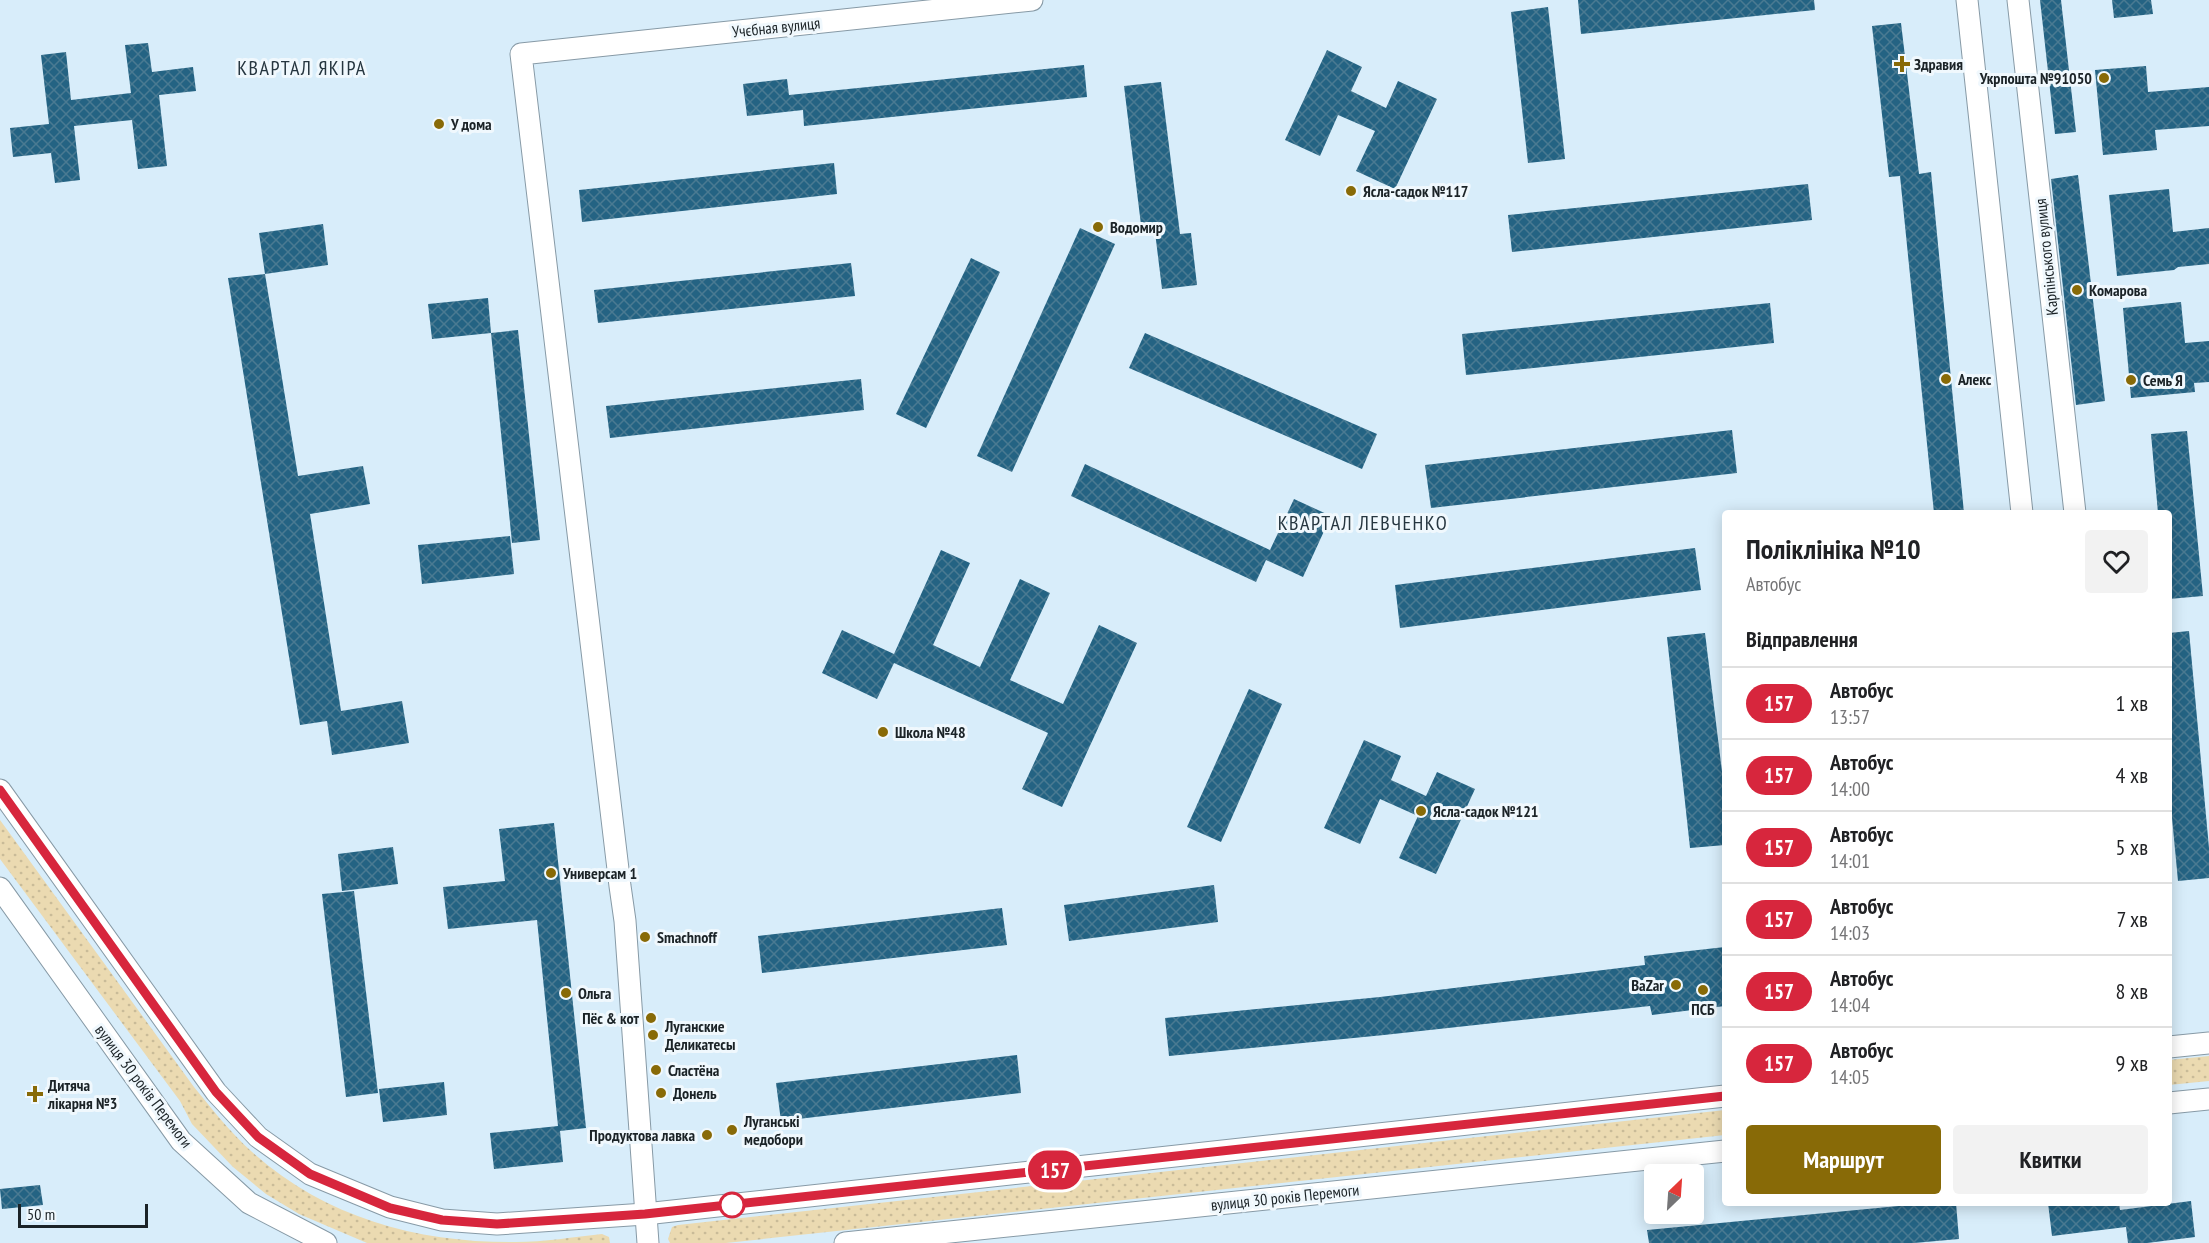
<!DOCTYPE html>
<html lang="uk">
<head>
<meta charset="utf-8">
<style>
  :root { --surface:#fff; --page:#f2f2f2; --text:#202124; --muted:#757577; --line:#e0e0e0; --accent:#886a07 }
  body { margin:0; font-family:"PT Sans Narrow",sans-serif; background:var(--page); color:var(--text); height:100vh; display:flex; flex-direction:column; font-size:22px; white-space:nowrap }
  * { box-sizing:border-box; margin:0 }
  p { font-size:20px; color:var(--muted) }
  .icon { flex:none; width:33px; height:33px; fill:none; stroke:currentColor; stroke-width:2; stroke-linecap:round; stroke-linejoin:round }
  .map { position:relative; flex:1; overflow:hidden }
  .sheet { position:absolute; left:1722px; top:510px; width:450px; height:696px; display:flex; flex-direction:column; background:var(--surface); border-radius:6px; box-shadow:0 3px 15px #0003 }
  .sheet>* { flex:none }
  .badge { padding:0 12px; border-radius:20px; font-size:21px; line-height:39px }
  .needle { width:39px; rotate:25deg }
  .tools { position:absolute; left:1644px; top:1164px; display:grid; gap:12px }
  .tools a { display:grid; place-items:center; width:60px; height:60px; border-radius:6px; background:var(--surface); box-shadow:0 3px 15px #0003; font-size:30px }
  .scale { position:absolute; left:18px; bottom:15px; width:130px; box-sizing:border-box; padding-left:6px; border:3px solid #1b2327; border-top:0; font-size:16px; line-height:21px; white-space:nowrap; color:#1b2327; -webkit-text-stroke:4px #f0f8fd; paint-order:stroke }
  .map>.badge { position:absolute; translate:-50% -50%; box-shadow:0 0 0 3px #fff }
  h2 { padding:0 24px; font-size:22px; line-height:54px }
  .round { display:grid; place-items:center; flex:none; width:63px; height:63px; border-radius:6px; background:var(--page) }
  .headline { display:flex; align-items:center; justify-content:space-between; height:102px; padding:0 24px }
  h1 { font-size:28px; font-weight:700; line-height:45px }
  .action { display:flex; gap:12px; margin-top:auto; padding:12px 24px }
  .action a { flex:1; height:69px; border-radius:6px; background:var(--accent); color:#fff; font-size:24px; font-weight:700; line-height:69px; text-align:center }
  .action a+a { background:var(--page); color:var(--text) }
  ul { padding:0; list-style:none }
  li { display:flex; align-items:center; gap:18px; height:72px; padding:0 24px; border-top:2px solid var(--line) }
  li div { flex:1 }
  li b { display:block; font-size:22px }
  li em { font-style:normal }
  li .badge { min-width:66px; font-weight:700; text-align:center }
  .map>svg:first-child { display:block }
  .grass { fill:url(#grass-dots) }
  .building { fill:url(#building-cross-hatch) }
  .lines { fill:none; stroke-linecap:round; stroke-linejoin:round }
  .minor-casing { stroke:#879aa6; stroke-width:23 }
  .minor { stroke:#fff; stroke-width:21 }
  .line-casing { stroke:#fff; stroke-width:14 }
  .line { stroke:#d7263d; stroke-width:9 }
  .poi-dot { fill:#886a07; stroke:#f0f8fd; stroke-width:2 }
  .stop-dot { fill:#fff; stroke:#d7263d; stroke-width:3 }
  .labels { text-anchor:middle; stroke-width:6; stroke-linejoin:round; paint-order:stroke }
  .street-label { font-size:16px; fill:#1b2327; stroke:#f0f8fd }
  .poi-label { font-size:16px; font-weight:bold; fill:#1b2327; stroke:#f0f8fd; text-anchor:start }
  .quarter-label { font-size:20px; letter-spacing:1.5px; fill:#263640; stroke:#f0f8fd }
</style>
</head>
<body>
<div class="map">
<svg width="2209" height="1243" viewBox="0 0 2209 1243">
  <defs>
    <pattern id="grass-dots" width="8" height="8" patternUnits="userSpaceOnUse" patternTransform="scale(1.5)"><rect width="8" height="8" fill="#ebdab1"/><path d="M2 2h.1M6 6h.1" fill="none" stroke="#c9bb98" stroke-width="1.8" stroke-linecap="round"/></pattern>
    <pattern id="building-cross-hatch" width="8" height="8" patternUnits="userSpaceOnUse" patternTransform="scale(1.5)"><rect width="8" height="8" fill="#246383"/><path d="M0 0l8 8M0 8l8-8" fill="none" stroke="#4a7a92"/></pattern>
  </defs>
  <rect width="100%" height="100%" fill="#d8edfa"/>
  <g class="grass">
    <path d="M 0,820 L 194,1087 C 212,1109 230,1132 251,1151 C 325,1218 419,1243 516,1242 C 544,1242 574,1237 602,1234 L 609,1237 L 610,1243 L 367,1243 L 299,1214 L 266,1194 L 233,1167 L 192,1124 L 180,1101 L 0,859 Z"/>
    <polygon points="2209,1056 2209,1081 2169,1085 2169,1060"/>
    <polygon points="1725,1110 1725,1135 726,1243 670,1243 668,1239 672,1227 678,1225"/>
  </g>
  <g class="building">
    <polygon points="1578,0 1814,0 1815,10 1581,34"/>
    <polygon points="2040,0 2061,0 2076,132 2055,134"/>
    <polygon points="2112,0 2151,0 2153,14 2114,18"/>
    <polygon points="1548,7 1565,159 1528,163 1511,12"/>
    <polygon points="1901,23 1919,174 1931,172 1964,513 1934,513 1900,176 1889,177 1872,26"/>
    <polygon points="148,43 152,72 193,67 196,91 159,95 167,166 138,169 132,120 74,126 80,180 55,183 51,153 13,157 10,128 49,124 41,55 66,52 71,100 131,93 125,45"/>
    <polygon points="1327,50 1362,67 1351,91 1386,108 1398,81 1437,99 1395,189 1356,171 1375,131 1338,115 1320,156 1285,140"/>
    <polygon points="1084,65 1087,97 804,126 803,110 747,116 743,84 787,79 789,95"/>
    <polygon points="2146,66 2148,92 2209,87 2209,126 2155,130 2157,150 2103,155 2095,70"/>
    <polygon points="1161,82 1180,234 1191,233 1197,285 1162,289 1155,232 1142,233 1124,86"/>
    <polygon points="834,163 837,194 582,222 579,190"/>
    <polygon points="2078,175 2105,401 2076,405 2051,179"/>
    <polygon points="1808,184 1812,220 1512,252 1508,215"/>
    <polygon points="2169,189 2173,232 2209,228 2209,264 2178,267 2174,270 2117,276 2109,195"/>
    <polygon points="323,224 328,265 265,274 259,233"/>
    <polygon points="1080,228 1115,244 1012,472 977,456"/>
    <polygon points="971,258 1000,272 926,428 896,414"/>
    <polygon points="851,263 855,296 598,323 594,290"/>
    <polygon points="265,274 298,476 363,466 370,504 310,514 341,711 402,701 409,743 332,755 327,721 300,725 228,278"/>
    <polygon points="488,298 491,333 518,330 540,540 512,543 491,333 432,339 428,304"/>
    <polygon points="2181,302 2185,343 2209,341 2209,382 2194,383 2195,392 2131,398 2123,308"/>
    <polygon points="1770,303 1774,343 1466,375 1462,334"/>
    <polygon points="1145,333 1377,434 1362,469 1129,368"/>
    <polygon points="861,379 864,410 610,438 606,406"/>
    <polygon points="1732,430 1737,473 1431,508 1425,465"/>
    <polygon points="2187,431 2203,596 2169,599 2169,513 2158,513 2151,434"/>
    <polygon points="1085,464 1270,550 1294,499 1331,516 1303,577 1266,560 1256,582 1071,496"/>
    <polygon points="510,536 514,574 422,584 418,545"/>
    <polygon points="1695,548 1701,590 1400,628 1395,585"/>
    <polygon points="941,550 970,563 933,645 980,667 1020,579 1050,593 1010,680 1063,704 1099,625 1137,643 1062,807 1022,789 1048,733 894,663 877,699 822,673 842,630 894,654"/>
    <polygon points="2189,631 2209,848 2209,878 2178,881 2169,786 2169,633"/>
    <polygon points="1705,633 1725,796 1725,845 1690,848 1667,637"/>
    <polygon points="1249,689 1282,704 1221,842 1187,827"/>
    <polygon points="1364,740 1401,756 1391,780 1426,796 1437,772 1475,789 1436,874 1399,858 1418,816 1380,799 1360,844 1324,828"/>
    <polygon points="554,823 586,1128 560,1131 563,1162 494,1169 490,1133 558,1126 537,920 448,929 443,887 505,881 499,829"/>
    <polygon points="393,847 398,884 342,891 338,854"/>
    <polygon points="1214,885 1218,922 1069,941 1064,905"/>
    <polygon points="354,891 378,1093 346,1097 322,894"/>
    <polygon points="1002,908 1007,945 762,973 758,936"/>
    <polygon points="1725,947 1725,1006 1652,1015 1650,1006 1384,1035 1169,1056 1165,1018 1380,997 1645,965 1644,956"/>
    <polygon points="1017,1055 1021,1093 781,1121 776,1083"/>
    <polygon points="444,1082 447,1115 383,1122 379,1089"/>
    <polygon points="40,1185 43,1205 2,1209 0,1189"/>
    <polygon points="2191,1201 2195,1237 2147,1243 2128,1243 2126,1227 2052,1236 2048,1203 2119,1203 2120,1210"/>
    <polygon points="1930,1203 1956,1203 1959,1239 1914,1243 1649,1243 1647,1230"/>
  </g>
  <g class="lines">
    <g class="minor-casing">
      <g id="minor">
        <polyline points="1967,0 2022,513"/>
        <polyline points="2018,0 2075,513"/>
        <polyline points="0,790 216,1092 258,1137 310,1174 390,1207 442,1220 497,1224 645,1214 1725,1096"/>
        <polyline points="0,888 181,1141 249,1203 326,1243"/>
        <polyline points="2169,1047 2209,1043"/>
        <polyline points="2169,1103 2209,1099"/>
        <polyline points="648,1243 625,921 620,886 521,54 1032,0"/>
        <polyline points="845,1243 1725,1151"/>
      </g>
    </g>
    <use href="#minor" class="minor"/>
  </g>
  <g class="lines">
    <g class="line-casing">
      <polyline id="line" points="0,790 216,1092 258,1137 310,1174 390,1208 442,1220 497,1224 645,1214 1725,1096"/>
    </g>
    <use href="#line" class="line"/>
  </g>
  <g class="poi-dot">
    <path d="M1899 55h6v6h6v6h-6v6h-6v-6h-6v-6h6z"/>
    <circle cx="2104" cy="78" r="6"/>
    <circle cx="439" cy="124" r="6"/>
    <circle cx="1351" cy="191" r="6"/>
    <circle cx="1098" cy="227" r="6"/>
    <circle cx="2077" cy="290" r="6"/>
    <circle cx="1946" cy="379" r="6"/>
    <circle cx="2131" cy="380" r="6"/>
    <circle cx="883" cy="732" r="6"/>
    <circle cx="1421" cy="811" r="6"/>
    <circle cx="551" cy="873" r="6"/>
    <circle cx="645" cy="937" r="6"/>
    <circle cx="1676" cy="985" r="6"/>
    <circle cx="1703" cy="990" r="6"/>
    <circle cx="566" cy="993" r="6"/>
    <circle cx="651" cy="1018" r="6"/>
    <circle cx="653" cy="1035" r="6"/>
    <circle cx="656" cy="1070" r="6"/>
    <circle cx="661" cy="1093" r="6"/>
    <path d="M32 1085h6v6h6v6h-6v6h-6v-6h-6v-6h6z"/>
    <circle cx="732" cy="1130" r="6"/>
    <circle cx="707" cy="1135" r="6"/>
  </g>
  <circle class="stop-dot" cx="732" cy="1205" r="12"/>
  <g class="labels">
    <g class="street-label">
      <text transform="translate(776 27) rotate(-6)" y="6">Учєбная вулиця</text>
      <text transform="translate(2046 257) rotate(-96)" y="6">Карпінського вулиця</text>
      <text transform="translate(144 1086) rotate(53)" y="6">вулиця 30 років Перемоги</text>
      <text transform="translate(1285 1197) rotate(-6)" y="6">вулиця 30 років Перемоги</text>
    </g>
    <g class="poi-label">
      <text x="1914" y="70">Здравия</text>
      <text x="2092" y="84" text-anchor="end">Укрпошта №91050</text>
      <text x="451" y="130">У дома</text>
      <text x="1363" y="197">Ясла-садок №117</text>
      <text x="1110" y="233">Водомир</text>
      <text x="2089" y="296">Комарова</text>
      <text x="1958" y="385">Алекс</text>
      <text x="2143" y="386">Семь Я</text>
      <text x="895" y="738">Школа №48</text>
      <text x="1433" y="817">Ясла-садок №121</text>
      <text x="563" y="879">Универсам 1</text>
      <text x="657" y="943">Smachnoff</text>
      <text x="1664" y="991" text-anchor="end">BaZar</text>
      <text x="578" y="999">Ольга</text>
      <text x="1703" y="1015" text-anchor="middle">ПСБ</text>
      <text x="639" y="1024" text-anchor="end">Пёс &amp; кот</text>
      <text x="665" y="1032">Луганские<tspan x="665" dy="18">Деликатесы</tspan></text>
      <text x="668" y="1076">Сластёна</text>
      <text x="48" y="1091">Дитяча<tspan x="48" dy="18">лікарня №3</tspan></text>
      <text x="673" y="1099">Донель</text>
      <text x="744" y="1127">Луганські<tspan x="744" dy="18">медобори</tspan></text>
      <text x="695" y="1141" text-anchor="end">Продуктова лавка</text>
    </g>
    <g class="quarter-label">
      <text x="302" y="75">КВАРТАЛ ЯКІРА</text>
      <text x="1363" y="530">КВАРТАЛ ЛЕВЧЕНКО</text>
    </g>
  </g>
</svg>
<div class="tools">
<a><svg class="needle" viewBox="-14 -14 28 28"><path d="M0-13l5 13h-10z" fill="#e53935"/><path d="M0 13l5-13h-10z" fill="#757577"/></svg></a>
</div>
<div class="scale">50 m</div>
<b class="badge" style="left:1055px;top:1170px;background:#d7263d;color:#fff">157</b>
<section class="sheet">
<div class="headline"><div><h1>Поліклініка №10</h1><p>Автобус</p></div><a class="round"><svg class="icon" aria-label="heart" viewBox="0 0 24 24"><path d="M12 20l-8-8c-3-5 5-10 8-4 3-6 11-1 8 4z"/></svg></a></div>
<h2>Відправлення</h2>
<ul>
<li><span class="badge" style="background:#d7263d;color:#fff">157</span><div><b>Автобус</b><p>13:57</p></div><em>1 хв</em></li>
<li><span class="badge" style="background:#d7263d;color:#fff">157</span><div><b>Автобус</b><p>14:00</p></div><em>4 хв</em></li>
<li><span class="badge" style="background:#d7263d;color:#fff">157</span><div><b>Автобус</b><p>14:01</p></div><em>5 хв</em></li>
<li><span class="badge" style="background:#d7263d;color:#fff">157</span><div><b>Автобус</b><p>14:03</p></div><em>7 хв</em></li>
<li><span class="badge" style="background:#d7263d;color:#fff">157</span><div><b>Автобус</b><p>14:04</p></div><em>8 хв</em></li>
<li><span class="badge" style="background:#d7263d;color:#fff">157</span><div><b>Автобус</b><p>14:05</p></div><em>9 хв</em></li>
</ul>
<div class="action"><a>Маршрут</a><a>Квитки</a></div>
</section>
</div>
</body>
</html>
